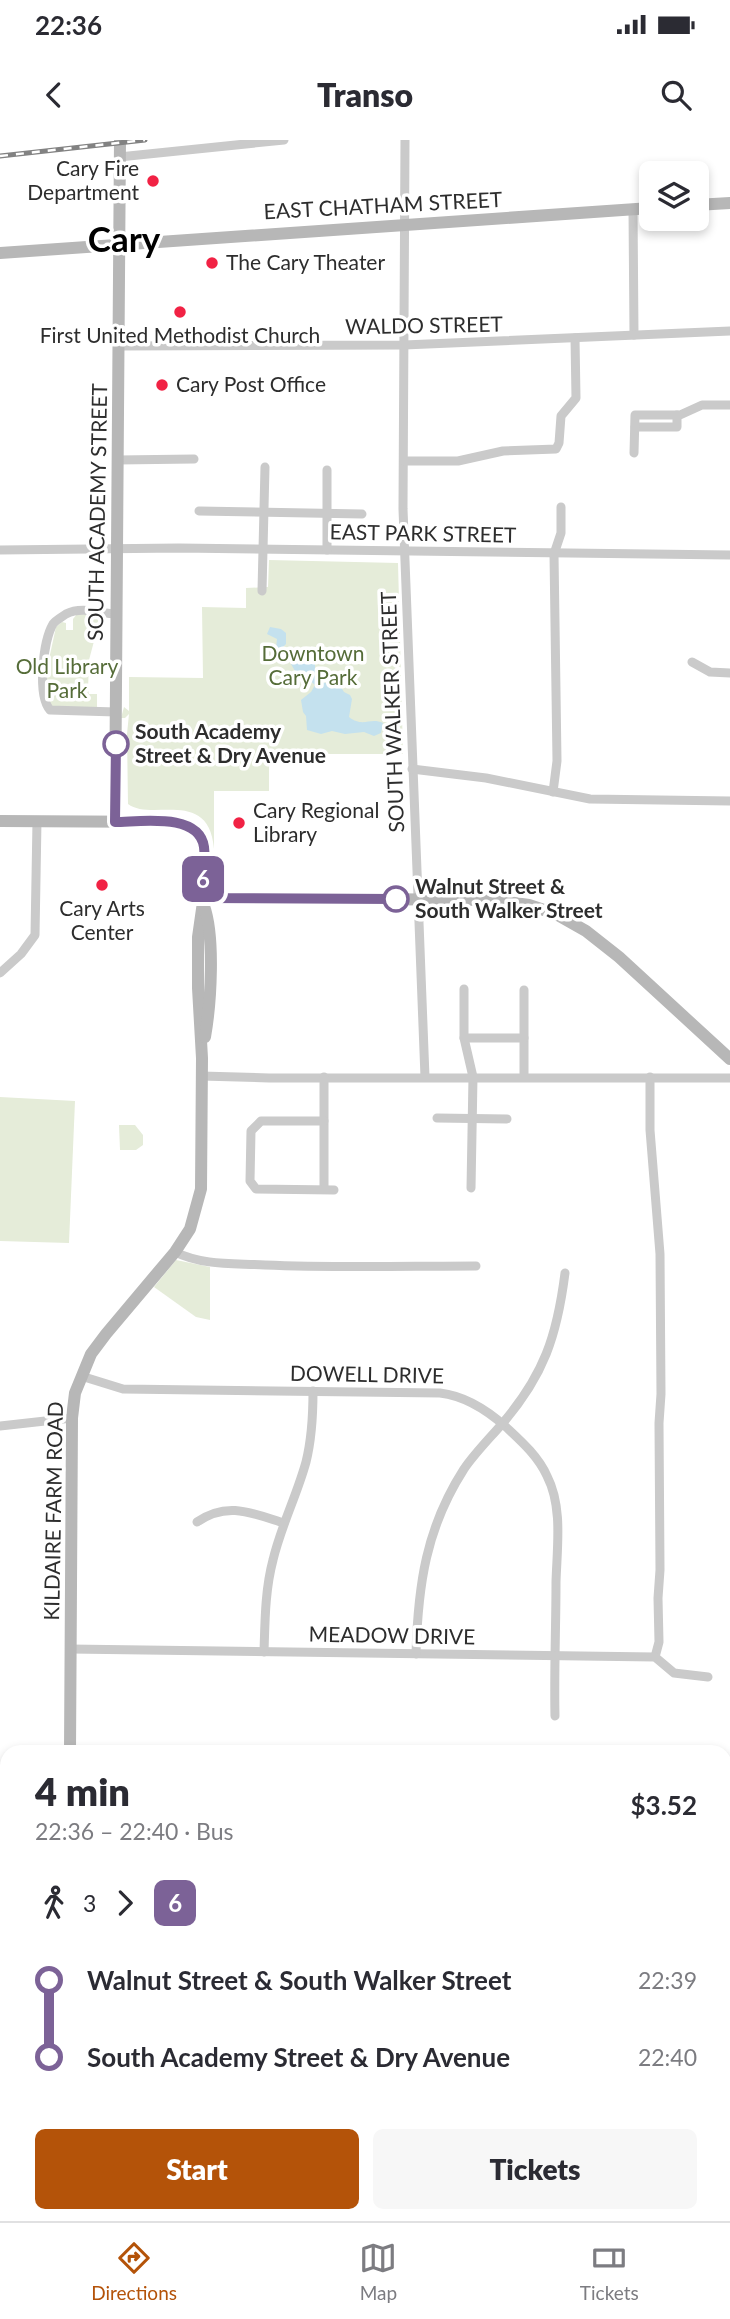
<!DOCTYPE html>
<html lang="en">
<head>
<meta charset="utf-8">
<style>
  :root { --surface:#fff; --page:#f7f7f7; --text:#2b2b33; --muted:#7c7c81; --line:#e1e1e2; --accent:#b45309 }
  body { margin:0; font-family:Lato,sans-serif; background:var(--page); color:var(--text); height:100vh; display:flex; flex-direction:column; font-size:26px; white-space:nowrap }
  * { box-sizing:border-box; margin:0 }
  p { font-size:23px; color:var(--muted) }
  .icon { flex:none; width:38px; height:38px; fill:none; stroke:currentColor; stroke-width:2; stroke-linecap:round; stroke-linejoin:round }
  .map { position:relative; flex:1; overflow:hidden }
  .drawer { position:absolute; left:0px; top:1605px; width:732px; height:478px; display:flex; flex-direction:column; background:var(--surface); border-radius:21px 21px 0 0; box-shadow:0 4px 10px #0003 }
  .drawer>* { flex:none }
  .badge { padding:0 14px; border-radius:10px; font-size:24px; line-height:46px }
  .controls { position:absolute; left:639px; top:21px; display:grid; gap:14px }
  .controls a { display:grid; place-items:center; width:70px; height:70px; border-radius:10px; background:var(--surface); box-shadow:0 4px 10px #0003; font-size:35px }
  .map>.badge { position:absolute; translate:-50% -50%; box-shadow:0 0 0 4px #fff }
  .legs { display:flex; align-items:center; gap:10px; height:77px; padding:0 35px; font-size:23px }
  .legs p { margin-inline-start:auto }
  .summary { display:flex; align-items:center; justify-content:space-between; height:119px; padding:0 35px }
  h1 { font-size:38px; font-weight:800; line-height:52px }
  .button { display:flex; gap:14px; margin-top:auto; padding:14px 35px }
  .button a { flex:1; height:80px; border-radius:10px; background:var(--accent); color:#fff; font-size:28px; font-weight:800; line-height:80px; text-align:center }
  .button a+a { background:var(--page); color:var(--text) }
  ul { padding:0 35px; list-style:none }
  li { display:flex; align-items:center; gap:24px; height:77px; font-size:26px }
  li i { display:grid; place-items:center; width:10px; height:100%; margin:0 9px; background:currentColor }
  li i::after { content:''; width:18px; height:18px; margin:-9px; border:5px solid; border-radius:50%; background:var(--surface) }
  li p { margin-inline-start:auto }
  li:first-child i { background:linear-gradient(#0000 50%,currentColor 0) }
  li:last-child i { background:linear-gradient(currentColor 50%,#0000 0) }
  .status { display:flex; justify-content:space-between; align-items:center; height:49px; padding:0 35px; background:var(--surface); direction:ltr }
  .status svg { height:19px; fill:currentColor }
  header { display:flex; justify-content:space-between; align-items:center; height:91px; padding:0 35px; background:var(--surface); font-size:32px; font-weight:800 }
  .tab-bar { display:flex; justify-content:space-around; align-items:center; height:98px; border-top:2px solid var(--line); background:var(--surface); font-size:19px; color:var(--muted) }
  .tab-bar a { display:grid; justify-items:center; gap:4px }
  .tab-bar .selected { color:var(--accent) }
  .map>svg:first-child { display:block }
  .green { fill:#e5ecd9 }
  .water { fill:#c4e1ee }
  .lines { fill:none; stroke-linecap:round; stroke-linejoin:round }
  .street { stroke:#cacaca; stroke-width:9 }
  .secondary { stroke:#b7b7b7; stroke-width:12 }
  .rail-casing { stroke:#828282; stroke-width:5 }
  .rail { stroke:#fff; stroke-width:2.5; stroke-dasharray:8; stroke-linecap:butt }
  .line-1-casing { stroke:#fff; stroke-width:16 }
  .line-1 { stroke:#7c6297; stroke-width:10 }
  .poi-dot { fill:#f12244; stroke:#fff; stroke-width:2.5 }
  .stop-1-dot { fill:#fff; stroke:#7c6297; stroke-width:3.5 }
  .labels { text-anchor:middle; stroke-width:7; stroke-linejoin:round; paint-order:stroke }
  .poi-label { font-size:21px; fill:#2d2d2d; stroke:#fff; text-anchor:start }
  .street-label { font-size:21px; fill:#2d2d2d; stroke:#fff }
  .park-label { font-size:21px; fill:#556c38; stroke:#fff }
  .stop-label { font-size:21px; font-weight:bold; fill:#2d2d2d; stroke:#fff; text-anchor:start }
  .town-label { font-size:35px; font-weight:bold; fill:#000; stroke:#fff }
</style>
</head>
<body>
<div class="status"><b>22:36</b><svg viewBox="0 0 49 12"><path d="M0 12V9h3v3zM5 12V6h3v6zM10 12V3h3v9zM15 12V0h3v12zM26 1h20v11H26zM47 4h2v5h-2z"/></svg></div>
<header><svg class="icon" aria-label="back" viewBox="0 0 24 24"><path d="M15 5l-7 7 7 7"/></svg>Transo<svg class="icon" aria-label="search" viewBox="0 0 24 24"><circle cx="10" cy="10" r="6"/><path d="M15 15l6 6"/></svg></header>
<div class="map">
<svg width="730" height="2081" viewBox="0 0 730 2081">
  <rect width="100%" height="100%" fill="#fff"/>
  <g class="green">
    <path d="M 269,420 L 398,423 L 403,614 L 269,614 L 269,651 L 214,651 L 214,709 C 209,647 151,682 128,664 L 127,594 L 129,574 L 125,578 L 121,578 L 124,567 L 129,571 L 129,537 L 203,538 L 202,467 L 246,468 L 246,448 L 268,447 Z"/>
    <polygon points="77,474 101,475 89,520 88,550 89,554 97,554 97,570 50,567 46,533 56,487 62,482 66,483 66,490 73,490 73,479"/>
    <polygon points="0,957 75,961 69,1103 0,1101"/>
    <polygon points="119,985 135,985 143,995 143,1005 136,1010 120,1010"/>
    <polygon points="176,1120 210,1127 210,1180 196,1177 154,1147"/>
  </g>
  <g class="water">
    <polygon points="270,487 281,489 286,493 286,504 279,511 276,508 277,499 267,494"/>
    <path d="M 302,509 L 310,510 L 315,516 L 315,530 L 325,543 L 337,541 L 344,552 L 350,555 L 352,559 L 349,577 C 363,588 370,577 383,583 L 381,593 L 374,596 L 364,592 L 345,594 L 332,591 L 321,594 L 307,590 L 306,576 L 303,572 L 301,560 L 311,552 L 315,545 L 306,537 L 306,534 L 295,531 L 291,524 L 295,512 Z"/>
  </g>
  <g class="lines">
    <g class="street">
      <polyline points="405,0 403,369 425,937"/>
      <polyline points="119,17 284,0"/>
      <polyline points="633,69 634,195"/>
      <polyline points="119,206 404,205 730,191"/>
      <polyline points="635,287 677,287 677,275"/>
      <polyline points="634,313 635,275 680,275 702,265 730,265"/>
      <polyline points="118,320 194,319"/>
      <polyline points="404,321 458,321 503,311 556,309 559,303 561,276 576,258 575,198"/>
      <polyline points="199,371 362,374"/>
      <polyline points="0,410 179,408 730,415"/>
      <polyline points="327,410 327,330"/>
      <polyline points="262,451 265,327"/>
      <path d="M 115,474 C 100,473 81,466 66,474 C 62,477 56,480 53,484 C 43,501 37,555 50,570 L 116,572"/>
      <polyline points="692,522 710,532 730,533"/>
      <polyline points="412,629 486,638 590,659 730,661"/>
      <polyline points="553,652 557,621 554,414 561,393 561,367"/>
      <polyline points="0,833 21,814 35,795 37,681"/>
      <polyline points="464,849 464,898 473,937 471,1048"/>
      <polyline points="524,850 524,937"/>
      <polyline points="464,898 524,898"/>
      <polyline points="201,936 269,938 730,938"/>
      <polyline points="324,937 324,1049"/>
      <polyline points="650,937 650,990 660,1114 661,1254 659,1283 660,1430 658,1458 659,1502 655,1517"/>
      <polyline points="437,978 507,979"/>
      <polyline points="324,981 261,981 251,991 250,1041 256,1049 334,1050"/>
      <path d="M 175,1112 C 204,1126 234,1123 265,1125 C 335,1128 406,1126 476,1126"/>
      <path d="M 81,1236 L 123,1249 L 440,1253 C 466,1256 487,1270 506,1287 C 521,1301 538,1316 547,1336 C 563,1367 557,1407 556,1442 C 556,1486 554,1531 555,1576"/>
      <polyline points="0,1286 72,1278"/>
      <path d="M 197,1382 C 227,1361 252,1373 284,1383"/>
      <polyline points="70,1509 655,1517 674,1533 708,1537"/>
      <path d="M 264,1512 C 265,1481 265,1450 273,1420 C 281,1386 297,1355 306,1322 C 312,1298 313,1275 313,1251"/>
      <path d="M 416,1514 C 418,1445 426,1388 464,1329 C 475,1313 489,1299 502,1284 C 544,1235 557,1196 565,1133"/>
      <polyline points="0,1760 7,1761"/>
      <polyline points="724,1766 730,1768"/>
      <polyline points="205,2076 205,2081"/>
      <polyline points="451,2076 453,2081"/>
      <polyline points="334,2081 334,2076"/>
      <polyline points="613,2081 613,2076"/>
    </g>
    <g class="secondary">
      <polyline points="696,65 730,63"/>
      <path d="M 0,113 C 217,96 434,82 651,68"/>
      <polyline points="0,681 176,682 195,690 204,706 203,762 198,797 198,848 202,918 201,1049 190,1089 175,1112 106,1194 91,1214 75,1253 72,1278 70,1612"/>
      <polyline points="115,682 120,0"/>
      <polyline points="203,758 493,760 529,765 556,774 586,791 619,817 730,919"/>
      <path d="M 204,766 C 215,797 211,863 205,897"/>
      <polyline points="62,2081 63,2076"/>
    </g>
    <g class="rail-casing">
      <polyline id="rail" points="0,16 145,0"/>
    </g>
    <use href="#rail" class="rail"/>
  </g>
  <g class="lines">
    <g class="line-1-casing">
      <path id="line-1" d="M 116,604 L 115,682 C 140,682 199,672 204,707 C 206,723 203,742 203,758 L 396,759"/>
    </g>
    <use href="#line-1" class="line-1"/>
  </g>
  <g class="poi-dot">
    <circle cx="153" cy="41" r="7"/>
    <circle cx="212" cy="123" r="7"/>
    <circle cx="180" cy="172" r="7"/>
    <circle cx="162" cy="245" r="7"/>
    <circle cx="239" cy="683" r="7"/>
    <circle cx="102" cy="745" r="7"/>
  </g>
  <g class="stop-1-dot">
    <circle cx="116" cy="604" r="12"/>
    <circle cx="396" cy="759" r="12"/>
  </g>
  <g class="labels">
    <g class="poi-label">
      <text x="139" y="36" text-anchor="end">Cary Fire<tspan x="139" dy="24">Department</tspan></text>
      <text x="226" y="130">The Cary Theater</text>
      <text x="180" y="203" text-anchor="middle">First United Methodist Church</text>
      <text x="176" y="252">Cary Post Office</text>
      <text x="253" y="678">Cary Regional<tspan x="253" dy="24">Library</tspan></text>
      <text x="102" y="776" text-anchor="middle">Cary Arts<tspan x="102" dy="24">Center</tspan></text>
    </g>
    <g class="street-label">
      <text transform="translate(383 66) rotate(-3)" y="7">EAST CHATHAM STREET</text>
      <text transform="translate(424 186) rotate(-1)" y="7">WALDO STREET</text>
      <text transform="translate(98 372) rotate(-89)" y="7">SOUTH ACADEMY STREET</text>
      <text transform="translate(423 394) rotate(1)" y="7">EAST PARK STREET</text>
      <text transform="translate(393 572) rotate(-92)" y="7">SOUTH WALKER STREET</text>
      <text transform="translate(367 1235) rotate(1)" y="7">DOWELL DRIVE</text>
      <text transform="translate(54 1371) rotate(-89)" y="7">KILDAIRE FARM ROAD</text>
      <text transform="translate(392 1496) rotate(1)" y="7">MEADOW DRIVE</text>
    </g>
    <g class="park-label">
      <text x="313" y="521">Downtown<tspan x="313" dy="24">Cary Park</tspan></text>
      <text x="67" y="534">Old Library<tspan x="67" dy="24">Park</tspan></text>
    </g>
    <g class="stop-label">
      <text x="135" y="599">South Academy<tspan x="135" dy="24">Street &amp; Dry Avenue</tspan></text>
      <text x="415" y="754">Walnut Street &amp;<tspan x="415" dy="24">South Walker Street</tspan></text>
    </g>
    <g class="town-label">
      <text x="124" y="112">Cary</text>
    </g>
  </g>
</svg>
<div class="controls">
<a><svg class="icon" aria-label="layers" viewBox="0 0 24 24"><path d="M12 4l9 5-9 5-9-5zM3 14l9 5 9-5"/></svg></a>
</div>
<b class="badge" style="left:203px;top:739px;background:#7c6297;color:#fff">6</b>
<section class="drawer">
<div class="summary"><div><h1>4 min</h1><p>22:36 – 22:40 · Bus</p></div><b>$3.52</b></div>
<div class="legs"><svg class="icon" aria-label="walk" viewBox="0 0 24 24"><circle cx="13" cy="4" r="2"/><path d="M13 8l-2 6 4 7M11 14l-3 7M7 12l3-4h3l4 4"/></svg>3<svg class="icon" aria-label="forward" viewBox="0 0 24 24"><path d="M9 5l7 7-7 7"/></svg><b class="badge" style="background:#7c6297;color:#fff">6</b></div>
<ul>
<li><i style="color:#7c6297"></i><b>Walnut Street &amp; South Walker Street</b><p>22:39</p></li>
<li><i style="color:#7c6297"></i><b>South Academy Street &amp; Dry Avenue</b><p>22:40</p></li>
</ul>
<div class="button"><a>Start</a><a>Tickets</a></div>
</section>
</div>
<nav class="tab-bar">
<a class="selected"><svg class="icon" aria-label="directions" viewBox="0 0 24 24"><path d="M12 3l9 9-9 9-9-9zM9 14v-3h6M13 9l2 2-2 2"/></svg>Directions</a>
<a><svg class="icon" aria-label="map" viewBox="0 0 24 24"><path d="M3 6l6-2 6 2 6-2v14l-6 2-6-2-6 2zM9 4v14M15 6v14"/></svg>Map</a>
<a><svg class="icon" aria-label="tickets" viewBox="0 0 24 24"><path d="M3 7h18v10H3zM15 7v10"/></svg>Tickets</a>
</nav>
</body>
</html>
